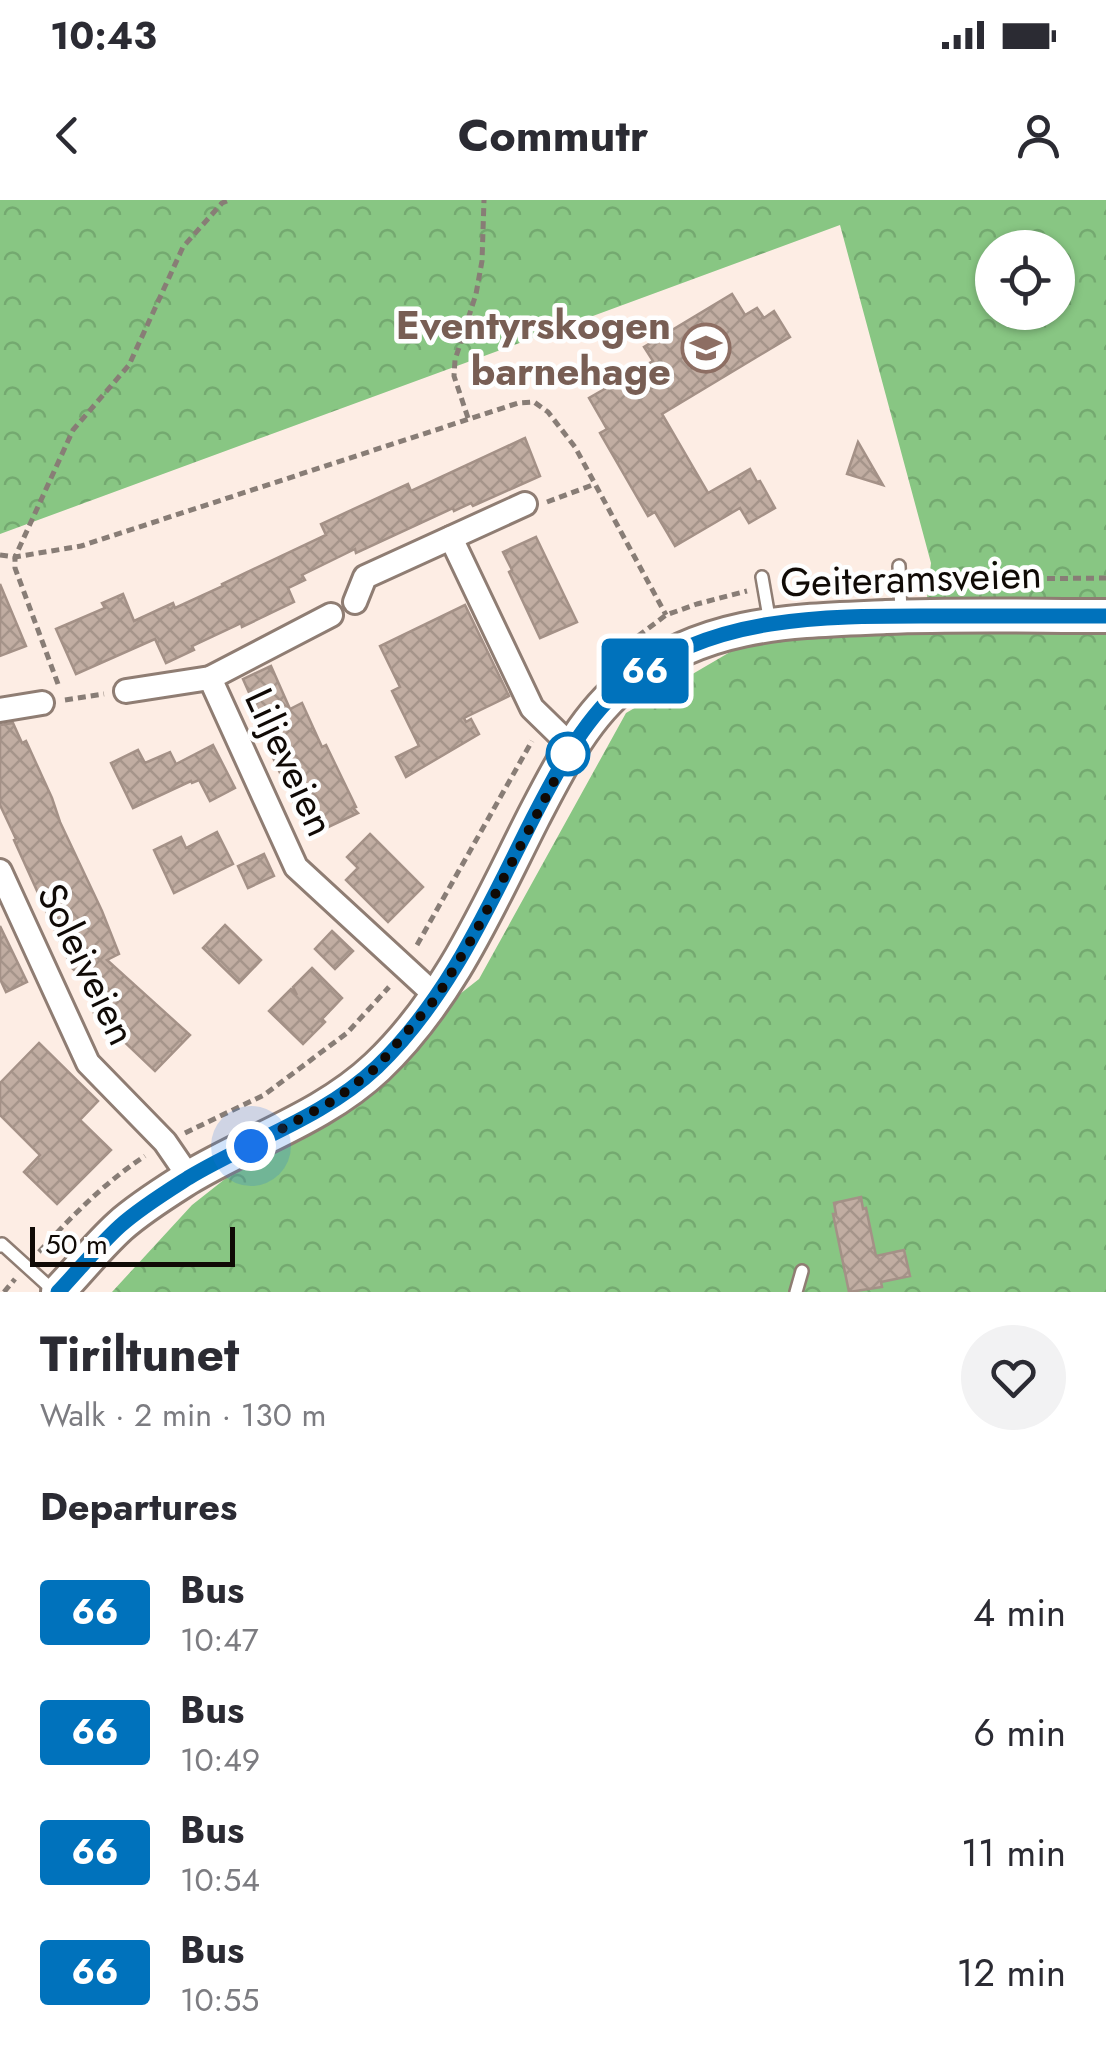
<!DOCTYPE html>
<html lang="en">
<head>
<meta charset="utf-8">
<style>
  :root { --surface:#fff; --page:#f2f2f3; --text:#2b2b33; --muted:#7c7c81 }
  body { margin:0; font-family:Jost,sans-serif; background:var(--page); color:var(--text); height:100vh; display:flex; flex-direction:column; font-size:38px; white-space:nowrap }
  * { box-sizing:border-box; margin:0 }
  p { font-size:32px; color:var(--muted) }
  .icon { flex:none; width:55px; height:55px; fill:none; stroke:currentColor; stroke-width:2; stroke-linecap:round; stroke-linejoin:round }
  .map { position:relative; height:1092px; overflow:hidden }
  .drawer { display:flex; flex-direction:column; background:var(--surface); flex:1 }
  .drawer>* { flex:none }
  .badge { padding:0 20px; border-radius:8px; font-size:35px; line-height:65px }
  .buttons { position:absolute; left:975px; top:30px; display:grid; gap:20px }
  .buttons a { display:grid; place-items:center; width:100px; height:100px; border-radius:50%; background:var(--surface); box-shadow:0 2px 8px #0004; font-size:50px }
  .scale { position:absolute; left:30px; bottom:25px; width:205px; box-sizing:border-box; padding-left:10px; border:5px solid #100a06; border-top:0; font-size:28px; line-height:35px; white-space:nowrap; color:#100a06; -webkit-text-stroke:8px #fefefe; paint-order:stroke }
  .you { position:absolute; width:50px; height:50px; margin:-25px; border:8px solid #fff; border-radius:50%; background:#1a73e8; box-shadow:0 0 0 15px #1a73e833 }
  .map>.badge { position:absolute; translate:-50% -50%; box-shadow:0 0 0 5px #fff }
  h2 { padding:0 40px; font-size:38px; line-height:90px }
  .round { display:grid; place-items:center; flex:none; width:105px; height:105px; border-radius:52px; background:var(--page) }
  .overview { display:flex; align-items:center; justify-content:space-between; height:170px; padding:0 40px }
  h1 { font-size:48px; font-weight:700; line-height:75px }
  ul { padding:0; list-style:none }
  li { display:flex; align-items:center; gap:30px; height:120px; padding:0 40px }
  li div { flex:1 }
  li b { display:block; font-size:38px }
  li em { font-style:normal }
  li .badge { min-width:110px; font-weight:700; text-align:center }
  .status { display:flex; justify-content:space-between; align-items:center; height:70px; padding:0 50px; background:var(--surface); direction:ltr }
  .status svg { height:28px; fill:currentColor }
  header { display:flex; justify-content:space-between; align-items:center; height:130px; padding:0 40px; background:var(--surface); font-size:45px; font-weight:700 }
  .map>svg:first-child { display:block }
  .forest { fill:url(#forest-crowns); fill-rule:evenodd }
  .building { fill:url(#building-cross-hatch); stroke:#a49187; stroke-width:2.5 }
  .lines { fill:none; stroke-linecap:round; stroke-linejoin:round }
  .lane-casing { stroke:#8f7d73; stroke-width:16 }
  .street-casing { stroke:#8f7d73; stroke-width:28 }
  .secondary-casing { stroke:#8f7d73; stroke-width:38 }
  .path { stroke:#887d76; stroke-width:5; stroke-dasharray:8 5; stroke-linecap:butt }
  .lane { stroke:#fff; stroke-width:11 }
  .street { stroke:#fff; stroke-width:22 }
  .secondary { stroke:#fff; stroke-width:32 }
  .line-casing { stroke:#fff; stroke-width:22 }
  .line { stroke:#0072bc; stroke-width:15 }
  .walk { stroke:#100a06; stroke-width:10; stroke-dasharray:0 18 }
  .stop-dot { fill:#fff; stroke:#0072bc; stroke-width:5 }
  .labels { text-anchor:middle; stroke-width:9; stroke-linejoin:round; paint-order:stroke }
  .education-label { font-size:40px; font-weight:bold; fill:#785e54; stroke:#fefefe; text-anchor:end }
  .street-label { font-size:40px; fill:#100a06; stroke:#fefefe }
</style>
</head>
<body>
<div class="status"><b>10:43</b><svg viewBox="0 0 49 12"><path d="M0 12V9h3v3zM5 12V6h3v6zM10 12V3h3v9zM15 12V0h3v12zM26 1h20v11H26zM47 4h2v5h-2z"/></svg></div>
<header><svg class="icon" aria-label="back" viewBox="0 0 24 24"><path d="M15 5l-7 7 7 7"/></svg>Commutr<svg class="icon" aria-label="person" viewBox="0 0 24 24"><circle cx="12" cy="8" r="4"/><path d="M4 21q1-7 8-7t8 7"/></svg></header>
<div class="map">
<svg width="1106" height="1092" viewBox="0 0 1106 1092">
  <defs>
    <pattern id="forest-crowns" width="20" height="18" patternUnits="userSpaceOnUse" patternTransform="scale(2.5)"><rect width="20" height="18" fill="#88c683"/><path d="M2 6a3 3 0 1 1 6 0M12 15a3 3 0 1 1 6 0" fill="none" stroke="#74a970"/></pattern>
    <pattern id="building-cross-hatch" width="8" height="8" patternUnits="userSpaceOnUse" patternTransform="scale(2.5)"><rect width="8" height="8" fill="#c1ada2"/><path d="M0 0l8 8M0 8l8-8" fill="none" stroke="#a5948a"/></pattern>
  </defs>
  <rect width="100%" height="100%" fill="#fdede4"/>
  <path class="forest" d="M 0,0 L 1106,0 L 1106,1092 L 112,1092 L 192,1005 L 479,779 L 626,513 L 742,445 L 924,425 L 931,363 L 840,25 L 0,334 ZM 992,48 L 1058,48 L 1058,112 L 992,112 Z"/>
  <g class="building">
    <polygon points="732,94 745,115 757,108 764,118 774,111 790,137 662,214 708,293 750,269 757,282 760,281 775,308 749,323 740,308 675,346 655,312 648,316 600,233 607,229 589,198 653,161 644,147"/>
    <polygon points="525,238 540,276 473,306 471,303 454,311 453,308 356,353 355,349 302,375 305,380 288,388 294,402 242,427 241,423 192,446 194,450 166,463 155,439 76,474 56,429 105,408 102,403 123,394 134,421 173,403 175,408 223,386 222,384 326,335 321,324 408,284 411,291"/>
    <polygon points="858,242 883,285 847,274"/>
    <polygon points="536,337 577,422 540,438 509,372 512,370 503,352"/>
    <polygon points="0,384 26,446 0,456"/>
    <polygon points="465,405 509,496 464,518 466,522 471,519 479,534 406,577 396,557 419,546 392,491 400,487 380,446"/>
    <polygon points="271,466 290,509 302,503 322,547 326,545 356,607 353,608 358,613 309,636 257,523 262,522 243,479"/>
    <polygon points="13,523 22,543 26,541 52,598 60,622 102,711 119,754 107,760 190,835 155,871 94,813 106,800 72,768 14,640 16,639 0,605 0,525"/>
    <polygon points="213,545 235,588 210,601 199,580 192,583 191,581 133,608 111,563 138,550 145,563 170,552 176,564"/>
    <polygon points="217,632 233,664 174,693 154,650 181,637 186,648"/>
    <polygon points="370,634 423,687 388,722 346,680 358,668 347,657"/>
    <polygon points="264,654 274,676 248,688 238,666"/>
    <polygon points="225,725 261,760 239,783 203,748"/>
    <polygon points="0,726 27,782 6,792 0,779"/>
    <polygon points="332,731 353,751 335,769 315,749"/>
    <polygon points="312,768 342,798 322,819 325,822 303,844 269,811 291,789 297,795 293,787"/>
    <polygon points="39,843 98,901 80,920 111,950 57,1004 24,972 40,955 0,915 0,883"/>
    <polygon points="861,997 863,1009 866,1008 876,1056 904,1050 910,1076 881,1082 882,1087 849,1092 833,1014 836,1014 834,1003"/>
  </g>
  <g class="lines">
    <g class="lane-casing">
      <g id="lane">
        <polyline points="899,366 901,412"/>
        <polyline points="762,377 770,423"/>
        <polyline points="0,1046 2,1044 55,1092"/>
        <polyline points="796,1092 802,1071"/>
      </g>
    </g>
    <g class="street-casing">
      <g id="street">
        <polyline points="451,338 532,508 572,547"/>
        <polyline points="355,402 365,377 525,304"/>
        <polyline points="210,478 296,667 437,797"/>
        <polyline points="126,491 210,478 331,415"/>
        <polyline points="0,510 42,503"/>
        <polyline points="0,671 88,863 165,942 189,977"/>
      </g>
    </g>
    <g class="secondary-casing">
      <path id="secondary" d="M 58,1092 C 79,1070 98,1046 120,1026 C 140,1008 166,992 188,978 C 251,940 323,918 377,867 C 449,799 489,705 533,618 C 558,570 584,516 628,482 C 706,421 792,421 886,417 C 960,414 1033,416 1106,416"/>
    </g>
    <g class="path">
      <polyline points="468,218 454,176 455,160 476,94 482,61 484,0"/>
      <polyline points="547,302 595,284"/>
      <polyline points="0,355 15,357 81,346 518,203 534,202 548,212 575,247 666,415"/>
      <polyline points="917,380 1106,378"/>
      <polyline points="782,386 881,380"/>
      <polyline points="638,436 666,415 697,404 747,391"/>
      <polyline points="58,484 15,368 15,357 73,230 129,165 183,47 222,3 229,0"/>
      <polyline points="65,500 104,494"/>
      <polyline points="417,745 532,541"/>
      <polyline points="185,933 264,895 347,833 389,787"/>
      <path d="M 39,1052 C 72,1016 104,983 145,956"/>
      <polyline points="4,1092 15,1079"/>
    </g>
    <use href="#lane" class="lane"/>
    <use href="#street" class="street"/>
    <use href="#secondary" class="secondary"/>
  </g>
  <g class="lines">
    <g class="line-casing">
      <path id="line" d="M 58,1092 C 79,1070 98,1046 120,1026 C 140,1008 166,992 188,978 C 251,940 323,918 377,867 C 449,798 489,705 533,618 C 558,570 584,517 628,482 C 715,413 833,416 939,416 C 995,416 1050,416 1106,416"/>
    </g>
    <use href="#line" class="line"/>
    <polyline class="walk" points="251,946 336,899 376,868 437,797 474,735 572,547 568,554"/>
  </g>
  <defs>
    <g id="school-ring" transform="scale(2.5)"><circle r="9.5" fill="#fefefe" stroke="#8d6e63" stroke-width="1.5"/><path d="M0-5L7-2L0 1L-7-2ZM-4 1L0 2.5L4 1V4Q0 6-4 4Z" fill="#8d6e63"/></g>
  </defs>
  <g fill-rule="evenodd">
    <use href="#school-ring" x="706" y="148"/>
  </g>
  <circle class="stop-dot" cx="568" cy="554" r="20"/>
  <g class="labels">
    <g class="education-label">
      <text x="671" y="139">Eventyrskogen<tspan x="671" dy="46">barnehage</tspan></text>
    </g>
    <g class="street-label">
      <text transform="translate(911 378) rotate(-2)" y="14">Geiteramsveien</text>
      <text transform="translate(290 562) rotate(65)" y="14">Liljeveien</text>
      <text transform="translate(87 764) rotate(64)" y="14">Soleiveien</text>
    </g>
  </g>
</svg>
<div class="buttons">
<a><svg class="icon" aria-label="locate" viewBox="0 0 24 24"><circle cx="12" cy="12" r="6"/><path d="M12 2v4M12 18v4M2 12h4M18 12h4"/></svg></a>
</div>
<div class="scale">50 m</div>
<div class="you" style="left:251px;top:946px"></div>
<b class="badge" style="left:645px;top:471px;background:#0072bc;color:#fff">66</b>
</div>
<section class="drawer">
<div class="overview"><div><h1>Tiriltunet</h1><p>Walk · 2 min · 130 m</p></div><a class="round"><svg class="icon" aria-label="heart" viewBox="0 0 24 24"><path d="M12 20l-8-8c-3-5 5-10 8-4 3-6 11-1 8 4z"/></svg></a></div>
<h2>Departures</h2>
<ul>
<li><span class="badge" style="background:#0072bc;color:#fff">66</span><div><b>Bus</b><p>10:47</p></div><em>4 min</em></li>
<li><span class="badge" style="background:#0072bc;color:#fff">66</span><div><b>Bus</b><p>10:49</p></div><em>6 min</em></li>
<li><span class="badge" style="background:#0072bc;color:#fff">66</span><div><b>Bus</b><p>10:54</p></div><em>11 min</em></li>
<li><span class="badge" style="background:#0072bc;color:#fff">66</span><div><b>Bus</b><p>10:55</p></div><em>12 min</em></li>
</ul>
</section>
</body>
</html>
